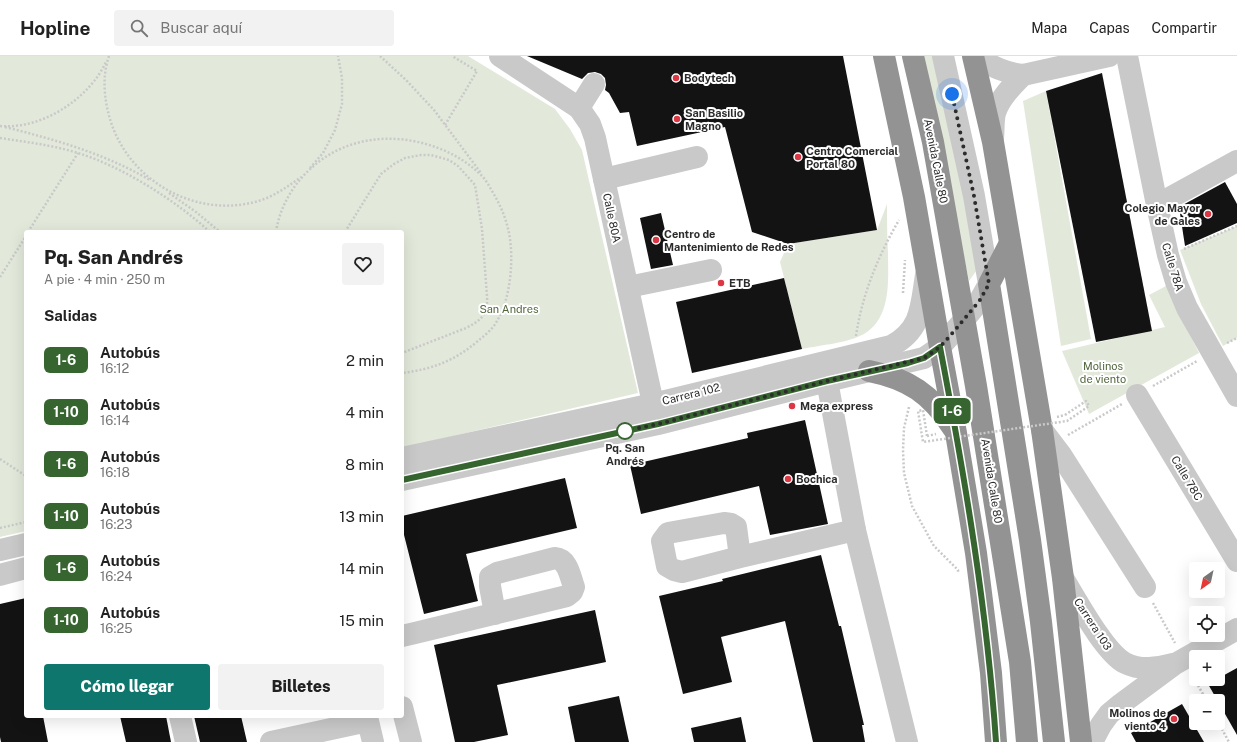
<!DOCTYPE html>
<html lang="es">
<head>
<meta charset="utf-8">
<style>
  :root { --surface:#fff; --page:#f2f2f2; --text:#222; --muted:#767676; --line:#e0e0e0; --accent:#0f766e }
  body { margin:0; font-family:"Public Sans",sans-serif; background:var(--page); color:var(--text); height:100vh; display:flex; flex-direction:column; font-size:15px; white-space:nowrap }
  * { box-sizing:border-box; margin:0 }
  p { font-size:13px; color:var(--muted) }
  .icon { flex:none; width:22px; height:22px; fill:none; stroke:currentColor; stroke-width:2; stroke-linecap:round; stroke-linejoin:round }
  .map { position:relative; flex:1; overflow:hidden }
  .details { position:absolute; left:24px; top:174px; width:380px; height:488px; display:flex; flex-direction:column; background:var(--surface); border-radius:4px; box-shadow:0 4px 16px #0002 }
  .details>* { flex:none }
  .badge { padding:0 8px; border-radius:6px; font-size:14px; line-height:26px }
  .needle { width:26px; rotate:213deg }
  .tools { position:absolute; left:1189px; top:506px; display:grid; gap:8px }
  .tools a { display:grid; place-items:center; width:36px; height:36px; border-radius:4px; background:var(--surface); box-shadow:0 4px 16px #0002; font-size:20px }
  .you { position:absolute; width:20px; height:20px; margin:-10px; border:3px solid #fff; border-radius:50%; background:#1a73e8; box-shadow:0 0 0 6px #1a73e833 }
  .map>.badge { position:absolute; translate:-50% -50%; box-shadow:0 0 0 2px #fff }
  h2 { padding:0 20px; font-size:15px; line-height:36px }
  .round { display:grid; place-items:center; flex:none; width:42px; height:42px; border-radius:4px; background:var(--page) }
  .overview { display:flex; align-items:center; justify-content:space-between; height:68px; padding:0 20px }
  h1 { font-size:19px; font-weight:800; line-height:30px }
  .button { display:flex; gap:8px; margin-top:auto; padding:8px 20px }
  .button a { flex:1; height:46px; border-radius:4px; background:var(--accent); color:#fff; font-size:16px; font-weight:800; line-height:46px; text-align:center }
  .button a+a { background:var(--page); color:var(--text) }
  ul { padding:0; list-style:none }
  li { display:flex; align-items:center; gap:12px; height:52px; padding:0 20px }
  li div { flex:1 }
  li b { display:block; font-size:15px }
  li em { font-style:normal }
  li .badge { min-width:44px; font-weight:700; text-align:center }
  header { display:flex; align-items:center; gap:24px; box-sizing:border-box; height:56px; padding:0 20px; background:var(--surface); border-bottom:1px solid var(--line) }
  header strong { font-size:19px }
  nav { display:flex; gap:22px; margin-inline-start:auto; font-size:14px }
  .search { width:280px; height:36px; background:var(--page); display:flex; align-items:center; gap:10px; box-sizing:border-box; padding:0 14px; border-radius:4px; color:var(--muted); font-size:15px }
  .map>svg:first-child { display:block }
  .green { fill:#e2e9da }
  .building { fill:#131313 }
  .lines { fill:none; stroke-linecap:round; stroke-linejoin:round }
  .path { stroke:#c9c9c9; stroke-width:2.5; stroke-dasharray:2 2; stroke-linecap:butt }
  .minor { stroke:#c9c9c9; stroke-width:22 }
  .highway { stroke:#939393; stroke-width:22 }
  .path-bridge { stroke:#c9c9c9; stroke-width:2.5; stroke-dasharray:2 2; stroke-linecap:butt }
  .line-casing { stroke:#fff; stroke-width:9 }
  .line { stroke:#36652f; stroke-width:6 }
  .walk { stroke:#2c2c2c; stroke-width:4; stroke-dasharray:0 7.2 }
  .poi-dot { fill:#db3745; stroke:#fff; stroke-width:1.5 }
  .stop-dot { fill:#fff; stroke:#36652f; stroke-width:2 }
  .labels { text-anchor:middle; stroke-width:4; stroke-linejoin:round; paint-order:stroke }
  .poi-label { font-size:11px; font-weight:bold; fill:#2c2c2c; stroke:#fff; text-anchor:start }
  .street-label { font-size:11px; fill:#2c2c2c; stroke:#fff }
  .park-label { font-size:11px; fill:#50653c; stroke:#fff }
  .stop-label { font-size:11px; font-weight:bold; fill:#2c2c2c; stroke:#fff }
</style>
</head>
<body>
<header>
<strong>Hopline</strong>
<div class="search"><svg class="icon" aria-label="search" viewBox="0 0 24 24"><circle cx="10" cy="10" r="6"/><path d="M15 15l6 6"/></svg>Buscar aquí</div>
<nav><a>Mapa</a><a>Capas</a><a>Compartir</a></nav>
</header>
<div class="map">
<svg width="1237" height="686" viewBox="0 0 1237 686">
  <rect width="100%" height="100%" fill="#fff"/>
  <g class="green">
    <polygon points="0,0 468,0 555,53 570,73 582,94 638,337 402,392 402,176 26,176 26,475 0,481"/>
    <polygon points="923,0 935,0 979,211 969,225"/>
    <polygon points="1046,35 1091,283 1061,290 1023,45"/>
    <path d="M 887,148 C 887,164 887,180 888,197 C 888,224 892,261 864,278 C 848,287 821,289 802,293 L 780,206 L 788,188 L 877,174 Z"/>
    <polygon points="1237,170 1237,282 1223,290 1201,248 1180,194"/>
    <polygon points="1166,230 1199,297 1089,358 1062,295 1165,271 1149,239"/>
  </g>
  <g class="building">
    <polygon points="527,0 843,0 877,174 788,188 752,176 725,71 637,90 629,56 620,57 609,37 605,34 606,29 605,22 601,18 595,16 588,17 582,23"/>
    <polygon points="1102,17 1152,275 1096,286 1046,35"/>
    <polygon points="1225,126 1237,148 1237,167 1185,190 1179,151"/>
    <polygon points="661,157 673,209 651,213 640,162"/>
    <polygon points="784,222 802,293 692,317 676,246"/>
    <polygon points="805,364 828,468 770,479 759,430 641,458 630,409 748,382 747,377"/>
    <polygon points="565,422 577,472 466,498 478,545 424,558 402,471 402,460"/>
    <polygon points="821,499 839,570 841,570 864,669 862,669 865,686 813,686 785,565 721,581 732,626 683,638 659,540 723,525 722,523"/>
    <polygon points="26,542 26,660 43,660 48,686 1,686 0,681 0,548"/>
    <polygon points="595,554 606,606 497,629 508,679 474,686 455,686 434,589"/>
    <polygon points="1237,612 1237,679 1208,628"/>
    <polygon points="619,640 629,686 575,686 568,651"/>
    <polygon points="1182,648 1204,686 1136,686 1131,677"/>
    <polygon points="120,660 166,660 171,686 126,686"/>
    <polygon points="194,660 241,660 247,686 200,686"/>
    <polygon points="741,661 746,686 694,686 691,672"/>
  </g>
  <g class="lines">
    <g class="path">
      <path d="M 109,0 C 102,20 104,43 110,63 C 129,128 203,167 267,142 C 280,136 290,129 301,121"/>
      <polyline points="380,0 406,24 434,54 481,117"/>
      <polyline points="445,69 477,15 452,0"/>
      <path d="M 0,70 C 36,73 73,52 95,24 C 99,19 103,12 106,6"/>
      <path d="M 5,71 C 56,84 103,97 150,124"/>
      <path d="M 0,82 C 26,86 52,89 78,97 C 123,111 175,144 210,176"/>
      <polyline points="310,112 323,97 335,74 342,48 342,22 338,0"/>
      <polyline points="169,137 196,156 220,176"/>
      <polyline points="28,176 78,97"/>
      <path d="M 276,176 C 281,142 304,112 334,96 C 359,83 386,80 413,85 C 439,90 463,101 482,120 C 486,124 489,130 492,135 C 500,148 506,162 509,177 C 514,202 511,242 497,265 C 493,273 485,279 478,285 C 454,305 433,313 402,317"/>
      <path d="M 345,176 L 381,118 L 394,108 L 405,102 L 421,99 L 431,99 L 449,104 L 458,110 L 475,129 L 482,173 L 487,240 C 488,258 482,264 466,272 L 402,297"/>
      <polyline points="1184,193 1237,170"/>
      <polyline points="0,221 26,180"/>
      <polyline points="903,237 905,204"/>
      <path d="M 856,280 C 862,239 878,200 899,164"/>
      <polyline points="1227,287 1237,282"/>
      <polyline points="1153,330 1197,305"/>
      <polyline points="909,351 904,372 903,394 904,417 912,450 934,490 958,514 958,517"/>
      <polyline points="1057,361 1065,359"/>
      <polyline points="1068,379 1122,348"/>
      <polyline points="927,380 936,378"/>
      <polyline points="0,403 26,420"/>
      <polyline points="0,472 26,466"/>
      <polyline points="1153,547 1175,587"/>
      <polyline points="1192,619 1207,645"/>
      <polyline points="1218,666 1229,686"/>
    </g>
    <g class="minor">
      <polyline points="500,0 579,52 590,68 595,82 656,361"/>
      <path d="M 975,0 C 992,10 1003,17 1023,19 L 1109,0"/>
      <polyline points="1127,0 1157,149 1168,199 1176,226 1187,252 1237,340"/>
      <polyline points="579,52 594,28"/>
      <path d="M 993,82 C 994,74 993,65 995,57 C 1000,42 1012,30 1023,19"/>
      <polyline points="604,123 697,101"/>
      <polyline points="1157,149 1237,105"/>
      <polyline points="628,231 711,214"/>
      <polyline points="827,325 855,474 907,686"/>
      <polyline points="1137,339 1237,505"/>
      <polyline points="1042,374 1061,399 1145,531"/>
      <path d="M 402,402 L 653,348 L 891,290 C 922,274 921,250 926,219"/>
      <polyline points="402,424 658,368 827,325 924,302 940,291 965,263 980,244 989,228 974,140 943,0"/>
      <polyline points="0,494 26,488"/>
      <polyline points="740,501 736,471 731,468 724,467 668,477 662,485 667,510 674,514 682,516 740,501 855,474"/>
      <polyline points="0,519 26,512"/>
      <path d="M 1063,522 C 1076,543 1105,597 1125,607 C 1141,615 1157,612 1173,608"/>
      <path d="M 402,580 L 415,577 L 567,540 L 572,536 L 574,531 C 570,520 568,503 555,502 L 497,517 L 490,521 L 490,530 L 495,558"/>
      <polyline points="402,651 411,686"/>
      <polyline points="180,660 186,686"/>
      <polyline points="271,686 368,665 373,686"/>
      <polyline points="1092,686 1101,669 1109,658 1121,648 1175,608 1237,573"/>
    </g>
    <g class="highway">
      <polyline points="884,0 914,141 940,291 956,377 976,497 991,617 996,686"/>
      <polyline points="913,0 933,86 976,330 1020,606 1027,686"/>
      <polyline points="973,0 993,86 1042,374 1063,522 1081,686"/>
      <polyline points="1010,187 989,228 1030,484 1041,566 1054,686"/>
      <path d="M 869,315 C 909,323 931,338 953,372"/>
    </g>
    <polyline class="path-bridge" points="927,380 923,354 918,355 923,386 1067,365 1089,350 1086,345 1065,359"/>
  </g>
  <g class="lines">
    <g class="line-casing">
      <path id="line" d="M 402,424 L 658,368 L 827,325 L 908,307 L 924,302 L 940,291 C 965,422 987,553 996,686"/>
    </g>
    <use href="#line" class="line"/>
    <polyline class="walk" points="625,375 658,368 827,325 924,302 940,291 956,273 980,244 989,228 974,140 952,38"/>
  </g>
  <g class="poi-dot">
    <circle cx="676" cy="22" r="4"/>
    <circle cx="677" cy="63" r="4"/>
    <circle cx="798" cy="101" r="4"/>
    <circle cx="1208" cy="158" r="4"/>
    <circle cx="656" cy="184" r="4"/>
    <circle cx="721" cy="227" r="4"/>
    <circle cx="792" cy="350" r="4"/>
    <circle cx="788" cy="423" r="4"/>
    <circle cx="1174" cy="663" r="4"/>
  </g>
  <circle class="stop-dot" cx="625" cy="375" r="8"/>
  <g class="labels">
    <g class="poi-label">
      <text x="684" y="26">Bodytech</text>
      <text x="685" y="61">San Basilio<tspan x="685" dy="13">Magno</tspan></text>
      <text x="806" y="99">Centro Comercial<tspan x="806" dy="13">Portal 80</tspan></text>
      <text x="1200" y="156" text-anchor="end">Colegio Mayor<tspan x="1200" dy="13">de Gales</tspan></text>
      <text x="664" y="182">Centro de<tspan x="664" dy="13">Mantenimiento de Redes</tspan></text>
      <text x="729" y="231">ETB</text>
      <text x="800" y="354">Mega express</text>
      <text x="796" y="427">Bochica</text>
      <text x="1166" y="661" text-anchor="end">Molinos de<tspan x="1166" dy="13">viento 4</tspan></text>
    </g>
    <g class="street-label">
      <text transform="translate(936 105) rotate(79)" y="4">Avenida Calle 80</text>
      <text transform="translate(612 162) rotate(78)" y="4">Calle 80A</text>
      <text transform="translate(1173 211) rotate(73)" y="4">Calle 78A</text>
      <text transform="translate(691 338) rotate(-14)" y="4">Carrera 102</text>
      <text transform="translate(1187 422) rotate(59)" y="4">Calle 78C</text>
      <text transform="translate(992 425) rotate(81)" y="4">Avenida Calle 80</text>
      <text transform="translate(1093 568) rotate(57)" y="4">Carrera 103</text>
    </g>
    <g class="park-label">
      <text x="509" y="257">San Andres</text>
      <text x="1103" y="314">Molinos<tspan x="1103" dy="13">de viento</tspan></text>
    </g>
    <g class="stop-label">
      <text x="625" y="396">Pq. San<tspan x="625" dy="13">Andrés</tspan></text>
    </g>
  </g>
</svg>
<div class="tools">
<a><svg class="needle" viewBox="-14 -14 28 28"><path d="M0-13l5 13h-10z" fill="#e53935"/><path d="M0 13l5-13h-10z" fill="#767676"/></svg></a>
<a><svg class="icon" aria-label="locate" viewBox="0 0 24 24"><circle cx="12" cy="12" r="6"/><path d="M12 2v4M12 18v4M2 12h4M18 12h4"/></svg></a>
<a>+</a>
<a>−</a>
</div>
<div class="you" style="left:952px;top:38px"></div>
<b class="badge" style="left:952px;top:355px;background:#36652f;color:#fff">1-6</b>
<section class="details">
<div class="overview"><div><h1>Pq. San Andrés</h1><p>A pie · 4 min · 250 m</p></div><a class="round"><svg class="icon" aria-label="heart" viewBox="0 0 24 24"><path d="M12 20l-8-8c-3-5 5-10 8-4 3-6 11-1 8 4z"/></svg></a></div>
<h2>Salidas</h2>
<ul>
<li><span class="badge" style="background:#36652f;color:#fff">1-6</span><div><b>Autobús</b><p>16:12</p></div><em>2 min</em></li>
<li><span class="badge" style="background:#36652f;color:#fff">1-10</span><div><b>Autobús</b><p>16:14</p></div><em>4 min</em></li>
<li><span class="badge" style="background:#36652f;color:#fff">1-6</span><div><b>Autobús</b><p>16:18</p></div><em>8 min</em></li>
<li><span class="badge" style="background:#36652f;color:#fff">1-10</span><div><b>Autobús</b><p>16:23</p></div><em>13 min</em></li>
<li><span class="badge" style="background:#36652f;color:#fff">1-6</span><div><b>Autobús</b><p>16:24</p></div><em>14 min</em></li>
<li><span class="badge" style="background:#36652f;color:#fff">1-10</span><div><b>Autobús</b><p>16:25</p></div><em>15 min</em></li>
</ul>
<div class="button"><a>Cómo llegar</a><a>Billetes</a></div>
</section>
</div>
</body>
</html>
